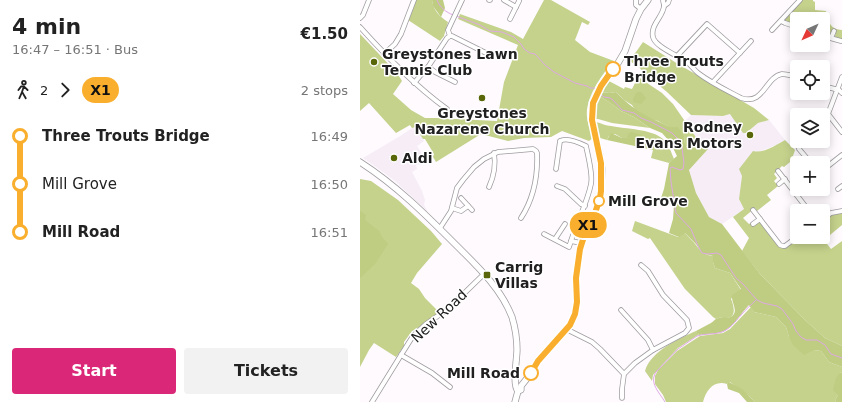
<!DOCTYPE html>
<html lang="en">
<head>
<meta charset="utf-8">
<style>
  :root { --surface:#fff; --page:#f2f2f2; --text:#222; --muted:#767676; --accent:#db2777 }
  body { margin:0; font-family:"DejaVu Sans",sans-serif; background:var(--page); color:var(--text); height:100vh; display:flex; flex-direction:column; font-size:15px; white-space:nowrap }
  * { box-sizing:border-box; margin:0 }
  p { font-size:13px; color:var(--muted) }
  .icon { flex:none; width:22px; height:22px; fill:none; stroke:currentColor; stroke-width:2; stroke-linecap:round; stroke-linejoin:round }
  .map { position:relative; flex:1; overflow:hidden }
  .panel { display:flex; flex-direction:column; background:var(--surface); width:360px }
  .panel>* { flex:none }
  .badge { padding:0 8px; border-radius:13px; font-size:14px; line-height:26px }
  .needle { width:26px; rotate:226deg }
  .fabs { position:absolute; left:430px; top:12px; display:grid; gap:8px }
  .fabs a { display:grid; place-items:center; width:40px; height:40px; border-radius:4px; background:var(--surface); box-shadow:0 2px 10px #0003; font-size:20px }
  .map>.badge { position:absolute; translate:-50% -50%; box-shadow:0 0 0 2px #fff }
  .legs { display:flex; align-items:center; gap:6px; height:44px; padding:0 12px; font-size:13px }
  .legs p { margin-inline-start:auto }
  .overview { display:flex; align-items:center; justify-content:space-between; height:68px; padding:0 12px }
  h1 { font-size:22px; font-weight:600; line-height:30px }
  .action { display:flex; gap:8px; margin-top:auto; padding:8px 12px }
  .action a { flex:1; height:46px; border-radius:4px; background:var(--accent); color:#fff; font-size:16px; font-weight:600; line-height:46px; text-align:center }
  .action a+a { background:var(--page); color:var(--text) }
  ul { padding:0 12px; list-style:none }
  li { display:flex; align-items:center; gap:14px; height:48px; font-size:15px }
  li i { display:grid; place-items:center; width:6px; height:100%; margin:0 5px; background:currentColor }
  li i::after { content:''; width:10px; height:10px; margin:-5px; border:3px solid; border-radius:50%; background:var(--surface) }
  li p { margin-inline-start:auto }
  li:first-child i { background:linear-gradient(#0000 50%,currentColor 0) }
  li:last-child i { background:linear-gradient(currentColor 50%,#0000 0) }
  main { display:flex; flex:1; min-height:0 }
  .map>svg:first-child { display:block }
  .built { fill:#f6edf7 }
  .green { fill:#c4d28c }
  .forest { fill:#becd81 }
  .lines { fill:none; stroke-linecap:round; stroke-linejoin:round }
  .stream { stroke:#dfa9e3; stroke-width:1 }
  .street-casing { stroke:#9f9c9f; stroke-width:5.5 }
  .secondary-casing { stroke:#9f9c9f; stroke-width:7 }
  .street { stroke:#fff; stroke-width:4 }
  .secondary { stroke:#fff; stroke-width:5.5 }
  .line-1-casing { stroke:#fff; stroke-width:9 }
  .line-1 { stroke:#f9af2d; stroke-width:6 }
  .poi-dot { fill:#596609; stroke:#fff; stroke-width:1.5 }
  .stop-1-dot { fill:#fff; stroke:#f9af2d; stroke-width:2 }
  .labels { text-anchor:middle; stroke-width:3; stroke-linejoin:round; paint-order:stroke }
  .poi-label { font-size:14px; font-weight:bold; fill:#212021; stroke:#fff; text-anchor:start }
  .stop-label { font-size:14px; font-weight:bold; fill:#212021; stroke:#fff; text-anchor:start }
  .street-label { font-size:14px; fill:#212021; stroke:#fff }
</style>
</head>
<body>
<main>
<section class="panel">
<div class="overview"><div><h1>4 min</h1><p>16:47 – 16:51 · Bus</p></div><b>€1.50</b></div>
<div class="legs"><svg class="icon" aria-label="walk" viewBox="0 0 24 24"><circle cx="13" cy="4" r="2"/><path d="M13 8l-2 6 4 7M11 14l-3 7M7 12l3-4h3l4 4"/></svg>2<svg class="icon" aria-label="forward" viewBox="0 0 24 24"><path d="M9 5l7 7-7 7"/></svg><b class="badge" style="background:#f9af2d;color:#111">X1</b><p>2 stops</p></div>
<ul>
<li><i style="color:#f9af2d"></i><b>Three Trouts Bridge</b><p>16:49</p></li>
<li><i style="color:#f9af2d"></i><span>Mill Grove</span><p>16:50</p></li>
<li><i style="color:#f9af2d"></i><b>Mill Road</b><p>16:51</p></li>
</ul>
<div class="action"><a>Start</a><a>Tickets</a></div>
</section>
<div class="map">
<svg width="482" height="402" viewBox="0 0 482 402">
  <rect width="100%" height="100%" fill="#fefafe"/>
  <g class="built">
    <polygon points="371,114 386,133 398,123 409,120 425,140 414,146 398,152 382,176 379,199 384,209 362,224 349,217 336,193 329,170 348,149 339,141 325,121 331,115 363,116"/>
    <polygon points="55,126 64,141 57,146 67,162 63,164 56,165 57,169 52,172 62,191 65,200 64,205 68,212 35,181 16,167 3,158 42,135"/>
  </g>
  <g class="green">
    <path d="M 55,0 L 72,0 C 73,10 80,17 88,22 L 84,36 L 80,41 L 48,20 Z"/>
    <path d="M 184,0 L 191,0 L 230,22 L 228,25 L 222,22 L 215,40 L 230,52 L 254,61 C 242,74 225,98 227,117 C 228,124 231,132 233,138 L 229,141 L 202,131 L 191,137 L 164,138 L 148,141 L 121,134 L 76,162 L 73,157 L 74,154 L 65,139 L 63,139 L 55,127 L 52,128 L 50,125 L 36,133 L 9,103 L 0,111 L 0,34 L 37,73 L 42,81 L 33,94 L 51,110 L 65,118 L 76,118 L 137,121 L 144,82 L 158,45 L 98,19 L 100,14 L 151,32 L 163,39 Z"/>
    <path d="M 442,0 L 453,0 L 453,1 L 455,2 L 455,10 L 466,11 C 467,21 471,30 482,30 L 482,40 L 476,38 L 475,36 L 476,31 L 473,30 L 471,34 L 469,36 L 463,34 L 463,19 L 437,19 L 437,26 L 425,22 L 425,18 Z"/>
    <polygon points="283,42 318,64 394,108 409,120 398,123 386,133 383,133 370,114 363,116 331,115 307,92 284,73 279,67 268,60 276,52"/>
    <polygon points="278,77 302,93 313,104 340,143 329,149 325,145 324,136 298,121 290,119 275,110 272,105 264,100 256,92 250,93 240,92 247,80 264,89 265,87 272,89"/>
    <polygon points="238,95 249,102 261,111 274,117 290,128 252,123 238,119 234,119 234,107"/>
    <path d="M 236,122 C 241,123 246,126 251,126 C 266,129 292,129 303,139 C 309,144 311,152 314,159 L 309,163 L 291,158 L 293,150 L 293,145 L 269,135 L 266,138 L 262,138 L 255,134 L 249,136 L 247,140 L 240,138 Z"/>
    <path d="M 425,140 L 435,150 L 433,156 L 435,158 L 424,167 L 422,166 L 414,174 L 417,178 L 414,181 L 418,186 L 407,195 L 411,200 L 397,211 L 395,208 L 383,218 L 389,224 L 391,223 L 394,226 L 399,222 L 402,223 L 425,248 L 439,237 L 463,237 L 463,220 L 472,213 L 482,211 L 482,225 L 464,240 L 471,249 L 482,241 L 482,346 L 465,338 L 445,320 L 400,274 L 382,251 L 389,238 L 373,217 L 384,209 L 379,199 L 382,176 L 379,169 L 393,151 C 403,154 416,145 425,140 Z"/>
    <polygon points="0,179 11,181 38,200 71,231 82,244 57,273 51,283 59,289 65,298 80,313 56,329 52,331 44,342 44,346 36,357 14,343 9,350 0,367"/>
    <path d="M 275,221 L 318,237 L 324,232 C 328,237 333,241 336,245 C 341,252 345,255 353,256 L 353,262 L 355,268 L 370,273 L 381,290 L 375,294 L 371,299 C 374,306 377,318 366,318 C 362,318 360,317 356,319 L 353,317 L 325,289 L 290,238 L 288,239 L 272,231 Z"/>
    <path d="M 391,307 L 394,312 L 416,317 L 426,327 L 429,337 L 454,350 L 461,351 L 469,362 L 482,367 L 482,372 L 480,373 L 478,395 L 475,400 L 476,402 L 395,402 L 389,396 L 370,382 L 367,384 C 354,380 346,390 343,402 L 306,402 L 303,395 L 295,384 L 295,376 L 298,370 L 317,351 L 340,336 L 363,333 L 370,329 Z"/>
    <path d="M 336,331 L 337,333 L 339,333 L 338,335 L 318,348 L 293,375 L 292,381 L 285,371 C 291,351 318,339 336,331 Z"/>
  </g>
  <g class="forest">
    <polygon points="72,0 83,0 85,8 81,17 73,6"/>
    <path d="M 240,92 L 250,93 L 256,92 C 268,105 281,114 297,121 C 307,125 307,128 318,127 L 324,136 L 325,144 L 328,149 L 340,143 L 348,149 L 329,170 L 336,193 L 349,217 L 362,224 L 400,274 L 445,320 L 465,338 L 482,346 L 482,367 L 469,362 L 461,351 L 454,350 L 444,355 L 433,345 L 429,337 L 426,327 L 416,317 L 394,312 L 389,305 C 381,313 374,326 364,331 C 357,334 346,334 338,335 L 339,333 L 337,334 L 336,331 C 341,328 346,326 351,323 C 354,321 356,318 359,318 C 364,316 370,320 374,314 C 377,308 371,302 372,295 L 381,289 L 370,273 L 355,268 L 353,262 L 353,256 L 342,253 L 336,244 L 325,233 L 319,237 L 309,233 L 313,219 L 314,205 L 301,198 L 304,189 L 309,163 L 317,156 L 310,142 L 302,133 L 290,128 L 274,117 L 261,111 L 249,102 L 238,95 Z"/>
    <polygon points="278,92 281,92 286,98 281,104 273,102 273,99 276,93"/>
    <path d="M 270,132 C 281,133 292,139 293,150 L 247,140 L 251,133 L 262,138 L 266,138 Z"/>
    <polygon points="0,211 6,215 5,220 19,231 22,237 28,244 15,264 0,278"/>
    <polygon points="482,372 482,402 476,402 475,400 478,395 473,390 476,378 480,373"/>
    <polygon points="369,382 382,389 395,402 387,402 379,393 368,389 367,384"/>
  </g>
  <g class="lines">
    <g class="stream">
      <path d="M 77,0 C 80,8 86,12 93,15"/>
      <polyline points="96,16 120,25 130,31 142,32 154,37 161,44 164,49 170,53 175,54 185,65 194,72 215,83 227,86 230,88 234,88 236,89"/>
      <polyline points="239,93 244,97 250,98 253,100 262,110 274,113 281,118 291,122 312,133 319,140 322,148 324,163 323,169 320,170 312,167 310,168 311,182 316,213 331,229 338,246 342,253 348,254 357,253 361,255 376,278 383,284 397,300 403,303 417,306 422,309 433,324 436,331 441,337 446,340 457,340 465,345 471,354 482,358"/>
      <path d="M 305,402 C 299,392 289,383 296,372 L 318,349 L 337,336 C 345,333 354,335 362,332 C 370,329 375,322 381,315 C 385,310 391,305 396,300"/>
    </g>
    <g class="street-casing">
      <g id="street">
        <polyline points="129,0 130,0"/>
        <polyline points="144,0 156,7"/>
        <polyline points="276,0 276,5 281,9"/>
        <path d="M 303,0 C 303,2 304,4 304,6 C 303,17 290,25 293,37 C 295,47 319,56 327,62 C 331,65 334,70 338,73 C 351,83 366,90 381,98 C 404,106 405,77 422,74 C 427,74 432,76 437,77"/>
        <polyline points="304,6 308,3 309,0"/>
        <polyline points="0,18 3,15 9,0"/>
        <polyline points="150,19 159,1"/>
        <polyline points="421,21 425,23 437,27"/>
        <path d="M 0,27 C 27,57 54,85 87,109"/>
        <polyline points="412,30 440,0"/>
        <polyline points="90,36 88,30 102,0"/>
        <polyline points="463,36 481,41"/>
        <polyline points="471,38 474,31"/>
        <polyline points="24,54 35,44 41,34 54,0"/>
        <polyline points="317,56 347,24 380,53"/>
        <polyline points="68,67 75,72 95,82"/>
        <polyline points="482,77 468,114 482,132"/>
        <polyline points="353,82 391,41"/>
        <polyline points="54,83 68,67 87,38 90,36 92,36 130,55"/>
        <polyline points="463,86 475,89 478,89 482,93"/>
        <polyline points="439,147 439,149 451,163"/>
        <path d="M 196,169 L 200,141 C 207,137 220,143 226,146 C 228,156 233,174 231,184 C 227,204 217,221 211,241 L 221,243"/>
        <polyline points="463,170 482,155"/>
        <polyline points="418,171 449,211"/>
        <polyline points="419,184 425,179"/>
        <polyline points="197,186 205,189 221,204 225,206"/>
        <path d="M 129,187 C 134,176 136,165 134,153"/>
        <polyline points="478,189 482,186"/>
        <polyline points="101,198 112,210"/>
        <polyline points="92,208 101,211 108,206"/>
        <polyline points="393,210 420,245 423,246 425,246 437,237"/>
        <polyline points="463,219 471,213 482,211"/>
        <polyline points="393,224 400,219"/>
        <path d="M 80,228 L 91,211 L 97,188 L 103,180 L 114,167 L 124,159 L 138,152 L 173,149 L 176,151 L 177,153 C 178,176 174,198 161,218"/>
        <polyline points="184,234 209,247 211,241"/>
        <polyline points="195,239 205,224"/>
        <polyline points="261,310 288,340 293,350"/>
        <polyline points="206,329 232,342 240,349 264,374"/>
        <polyline points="41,355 72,373 90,387"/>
        <polyline points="262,398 262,389 264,374 275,363 293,350 325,333 329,328 327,320 303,295 288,271 281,265"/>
        <polyline points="12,402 41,355 53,336 66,324 88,309 124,274"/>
      </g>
    </g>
    <g class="secondary-casing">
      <g id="secondary">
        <path d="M 0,162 C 36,185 66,215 96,245 C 117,266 141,288 152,317 C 155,327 157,339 157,350 C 157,359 152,385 158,391 L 155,402"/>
        <polyline points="158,391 161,390 161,386 169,376 178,361 210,325 215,314 217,302 216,278 220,249 226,230 235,213 241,191 242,169 240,155 232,120 233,103 234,99 241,86 258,63 265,51 276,19 281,9 288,0"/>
      </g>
    </g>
    <use href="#street" class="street"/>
    <use href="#secondary" class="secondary"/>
  </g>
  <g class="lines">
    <g class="line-1-casing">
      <polyline id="line-1" points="171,373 178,361 210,325 215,314 217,302 216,278 220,249 226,230 235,213 240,198 241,191 241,163 232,120 233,103 241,86 253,69"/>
    </g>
    <use href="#line-1" class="line-1"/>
  </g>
  <g class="poi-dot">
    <circle cx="14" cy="62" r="4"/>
    <circle cx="122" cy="98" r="4"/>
    <circle cx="390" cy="135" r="4"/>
    <circle cx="34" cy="158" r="4"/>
    <rect x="123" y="271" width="8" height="8" rx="2"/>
  </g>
  <g class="stop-1-dot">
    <circle cx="253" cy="69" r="7"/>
    <circle cx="239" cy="201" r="5"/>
    <circle cx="171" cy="373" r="7"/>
  </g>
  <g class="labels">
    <g class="poi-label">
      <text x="22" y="59">Greystones Lawn<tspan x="22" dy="16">Tennis Club</tspan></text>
      <text x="122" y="118" text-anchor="middle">Greystones<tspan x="122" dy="16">Nazarene Church</tspan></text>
      <text x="382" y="132" text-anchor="end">Rodney<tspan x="382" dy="16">Evans Motors</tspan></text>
      <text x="42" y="163">Aldi</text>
      <text x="135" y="272">Carrig<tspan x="135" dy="16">Villas</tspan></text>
    </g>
    <g class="stop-label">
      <text x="264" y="66">Three Trouts<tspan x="264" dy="16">Bridge</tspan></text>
      <text x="248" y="206">Mill Grove</text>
      <text x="160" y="378" text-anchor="end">Mill Road</text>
    </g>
    <g class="street-label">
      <text transform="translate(79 316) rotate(-43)" y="5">New Road</text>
    </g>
  </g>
</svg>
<div class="fabs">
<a><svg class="needle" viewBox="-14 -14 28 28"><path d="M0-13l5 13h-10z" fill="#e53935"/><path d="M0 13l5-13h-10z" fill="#767676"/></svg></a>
<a><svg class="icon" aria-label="locate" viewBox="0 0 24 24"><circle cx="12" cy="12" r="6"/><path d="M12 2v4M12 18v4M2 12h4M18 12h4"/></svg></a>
<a><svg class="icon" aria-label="layers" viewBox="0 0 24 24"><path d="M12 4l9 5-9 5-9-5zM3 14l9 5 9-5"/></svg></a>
<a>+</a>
<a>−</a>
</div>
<b class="badge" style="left:228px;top:225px;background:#f9af2d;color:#111">X1</b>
</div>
</main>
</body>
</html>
